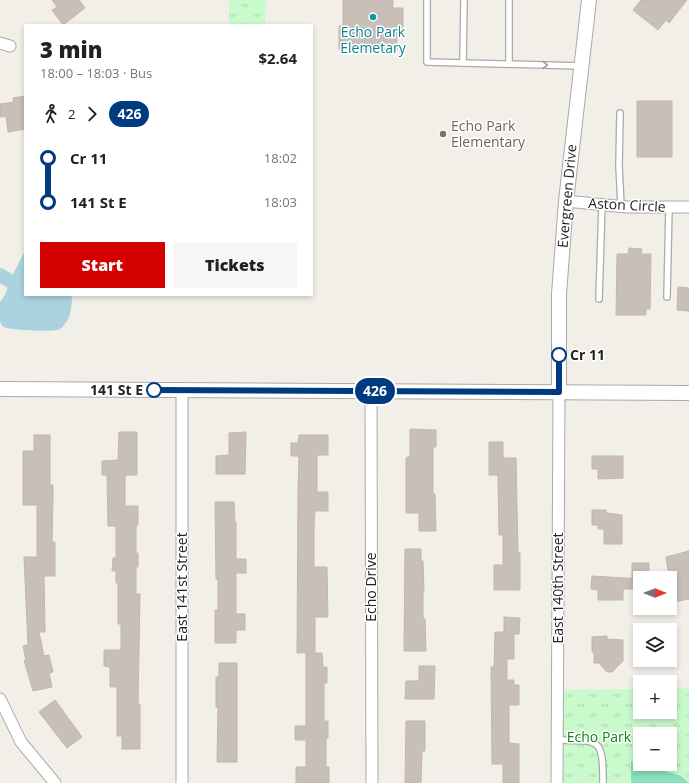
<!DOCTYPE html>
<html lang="en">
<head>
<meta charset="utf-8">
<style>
  :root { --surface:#fff; --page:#f6f6f6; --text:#202124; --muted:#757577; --accent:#d40000 }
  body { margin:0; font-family:"Open Sans",sans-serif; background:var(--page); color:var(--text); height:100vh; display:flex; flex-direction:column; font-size:15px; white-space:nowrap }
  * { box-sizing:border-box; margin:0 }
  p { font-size:13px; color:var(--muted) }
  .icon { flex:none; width:22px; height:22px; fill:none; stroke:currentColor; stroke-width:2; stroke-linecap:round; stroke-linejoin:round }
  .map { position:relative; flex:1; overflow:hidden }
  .panel { position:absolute; left:24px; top:24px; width:289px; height:272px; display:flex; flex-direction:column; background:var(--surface); border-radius:0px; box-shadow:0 2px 6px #0003 }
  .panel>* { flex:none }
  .badge { padding:0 8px; border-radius:13px; font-size:14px; line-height:26px }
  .needle { width:26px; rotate:90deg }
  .buttons { position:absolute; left:633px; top:571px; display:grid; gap:8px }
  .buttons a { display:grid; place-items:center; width:44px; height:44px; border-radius:0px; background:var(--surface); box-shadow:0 2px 6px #0003; font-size:20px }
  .map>.badge { position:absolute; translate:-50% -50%; box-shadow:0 0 0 2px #fff }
  .legs { display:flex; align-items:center; gap:6px; height:44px; padding:0 16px; font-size:13px }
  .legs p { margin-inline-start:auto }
  .overview { display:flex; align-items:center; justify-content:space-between; height:68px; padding:0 16px }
  h1 { font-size:22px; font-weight:800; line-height:30px }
  .button { display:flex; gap:8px; margin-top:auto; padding:8px 16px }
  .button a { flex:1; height:46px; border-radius:0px; background:var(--accent); color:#fff; font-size:16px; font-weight:800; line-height:46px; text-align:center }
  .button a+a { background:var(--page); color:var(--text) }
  ul { padding:0 16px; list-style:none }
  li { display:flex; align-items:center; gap:14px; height:44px; font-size:15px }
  li i { display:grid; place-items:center; width:6px; height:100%; margin:0 5px; background:currentColor }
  li i::after { content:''; width:10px; height:10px; margin:-5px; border:3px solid; border-radius:50%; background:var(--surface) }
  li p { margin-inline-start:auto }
  li:first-child i { background:linear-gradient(#0000 50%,currentColor 0) }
  li:last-child i { background:linear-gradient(currentColor 50%,#0000 0) }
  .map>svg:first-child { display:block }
  .park { fill:url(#park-tufts); fill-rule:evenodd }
  .pitch { fill:#88e0be }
  .water { fill:#aad3df }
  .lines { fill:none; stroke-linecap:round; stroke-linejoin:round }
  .canal { stroke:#aad3df; stroke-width:14 }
  .building { fill:#c7bfb8; stroke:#c4b6ab }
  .service-casing { stroke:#a9a9a9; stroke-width:8 }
  .minor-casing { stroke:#a9a9a9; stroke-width:13 }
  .tertiary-casing { stroke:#a9a9a9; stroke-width:16 }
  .service { stroke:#fff; stroke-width:5.5 }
  .minor { stroke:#fff; stroke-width:11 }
  .tertiary { stroke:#fff; stroke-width:14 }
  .oneway { stroke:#9c9c9c }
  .line-1-casing { stroke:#fff; stroke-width:9 }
  .line-1 { stroke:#003b80; stroke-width:6 }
  .culture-dot { fill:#0f9aa8; stroke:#fff; stroke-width:1.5 }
  .education-dot { fill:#8d6e63; stroke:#fff; stroke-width:1.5 }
  .stop-1-dot { fill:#fff; stroke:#003b80; stroke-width:2 }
  .labels { text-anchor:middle; stroke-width:3; stroke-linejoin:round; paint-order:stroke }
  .culture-label { font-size:14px; fill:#0d838f; stroke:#fff }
  .education-label { font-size:14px; fill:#785e54; stroke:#fff; text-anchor:start }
  .street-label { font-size:14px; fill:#222; stroke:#fff }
  .stop-label { font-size:14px; font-weight:bold; fill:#222; stroke:#fff; text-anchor:start }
  .park-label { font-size:14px; fill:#0c8416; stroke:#fff }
</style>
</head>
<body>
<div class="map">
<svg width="689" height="783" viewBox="0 0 689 783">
  <defs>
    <pattern id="park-tufts" width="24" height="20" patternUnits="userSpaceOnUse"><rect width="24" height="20" fill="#c8facc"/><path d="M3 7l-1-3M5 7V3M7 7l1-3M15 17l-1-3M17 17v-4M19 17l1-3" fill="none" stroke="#acd6af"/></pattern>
  </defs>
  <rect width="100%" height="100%" fill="#f2efe9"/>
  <g class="park">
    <polygon points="229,0 266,0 265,25 229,25"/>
    <path d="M 689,688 L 689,783 L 557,783 L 557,690 L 640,689 L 640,712 L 670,712 L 670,689 ZM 640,734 L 670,734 L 670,764 L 640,764 Z"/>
  </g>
  <polygon class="pitch" points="631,761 681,776 689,783 631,783"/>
  <path class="water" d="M 25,251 L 25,295 L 72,295 C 72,304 71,318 64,325 C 63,327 59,330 57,330 C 51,332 9,330 4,327 C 2,326 1,324 0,322 L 0,302 L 5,295 L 12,276 Z"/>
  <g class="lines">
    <polyline class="canal" points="0,275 10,281"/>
  </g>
  <g class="building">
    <polygon points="52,0 79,0 85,8 63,25 52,10 57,7"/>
    <polygon points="343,0 393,0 393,8 403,8 403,28 397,28 397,50 339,49 339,26 343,26"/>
    <polygon points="641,0 687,0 669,23 666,20 658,30 633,10"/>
    <polygon points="25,96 25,129 8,132 6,116 0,117 0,104 14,102 13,98"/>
    <rect x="637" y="101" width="35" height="56"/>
    <polygon points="629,248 642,249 641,254 651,254 650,309 646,309 646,315 616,315 617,254 628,254"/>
    <polygon points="678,287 689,288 689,311 677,310"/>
    <polygon points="410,429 436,430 436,447 433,447 433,494 435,494 436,531 419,531 419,513 406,513 406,458 410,456"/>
    <polygon points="119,432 137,432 137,475 125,475 125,506 138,506 138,525 136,526 136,553 138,553 138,567 136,567 136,594 140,594 138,704 140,704 140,749 122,749 122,736 117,736 117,687 110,687 110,667 104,666 104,650 121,650 121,624 118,624 118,583 116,583 116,571 112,571 113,558 116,558 116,526 108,526 107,475 102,475 102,461 118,460"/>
    <polygon points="246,432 245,474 216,474 216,456 229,455 229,433"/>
    <polygon points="34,435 50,435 50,485 53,485 53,495 52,542 55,542 55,576 44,576 45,632 39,632 44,656 49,655 53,672 49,673 52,687 33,691 24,660 26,660 23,646 28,645 24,557 37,557 37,505 23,505 23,451 34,451"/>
    <polygon points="299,435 328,435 328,455 317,455 317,492 328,492 328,511 315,511 314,527 314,567 327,567 328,617 315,617 315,652 297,653 298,492 299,456 291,456 291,443 298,443"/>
    <polygon points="489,442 503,442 503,458 516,458 518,553 520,553 520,590 494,590 494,565 503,565 503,535 499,535 498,475 489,475"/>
    <polygon points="592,456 623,456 623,478 598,479 598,469 592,469"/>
    <polygon points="215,502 234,502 235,522 236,522 236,559 246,559 246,573 236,573 236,614 245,614 245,630 236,630 236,643 215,643 215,610 218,610 218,579 216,579"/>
    <polygon points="592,510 606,510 606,513 622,515 622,544 604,544 604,529 598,529 598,525 592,525"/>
    <polygon points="405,549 421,549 421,561 423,561 424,592 423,592 423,619 425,619 426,651 404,651"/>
    <polygon points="689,551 689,599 673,602 666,557"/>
    <rect x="632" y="563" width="17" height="15"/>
    <polygon points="592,576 640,579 640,589 623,589 623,600 598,600 598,590 591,589"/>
    <polygon points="504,617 520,618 519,634 514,634 514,659 507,659 507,680 514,680 514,685 519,685 519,705 509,705 509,743 519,744 519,783 503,783 503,764 492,764 491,667 494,667 495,632 504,632"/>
    <polygon points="607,636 607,639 623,640 623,661 612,672 607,672 599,663 594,663 594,652 592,652 592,637"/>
    <polygon points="306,653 322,653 323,667 327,667 327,683 324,683 324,721 328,721 328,738 326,738 326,767 329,767 329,783 296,783 296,767 306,767 306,740 295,740 295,726 306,726"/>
    <polygon points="219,663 237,663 237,762 217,762 218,707 216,707 216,677 219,677"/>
    <polygon points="419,666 435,666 434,699 405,699 406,681 419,681"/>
    <polygon points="55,700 82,737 67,748 39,712"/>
    <polygon points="406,721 425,721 425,751 422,751 421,783 405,783"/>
  </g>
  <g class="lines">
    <g class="service-casing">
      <g id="service">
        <polyline points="427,0 427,62 581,66"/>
        <polyline points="509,0 509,64"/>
        <polyline points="463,63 464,0"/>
        <polyline points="620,113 619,166 621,206"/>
        <polyline points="667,297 669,207"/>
        <polyline points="599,299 602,204"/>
        <path d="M 557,740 C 600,741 603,737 603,783"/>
      </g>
    </g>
    <g class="minor-casing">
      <g id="minor">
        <polyline points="0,43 10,46"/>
        <polyline points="566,201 626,207 689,207"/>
        <polyline points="182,390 182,783"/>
        <polyline points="371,391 372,783"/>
        <polyline points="0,699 21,742 55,783"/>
        <polyline points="557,783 559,393"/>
      </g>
    </g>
    <g class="tertiary-casing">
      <g id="tertiary">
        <polyline points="0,389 689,393"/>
        <polyline points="559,393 559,294 566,201 589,0"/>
      </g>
    </g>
    <use href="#service" class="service"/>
    <use href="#minor" class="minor"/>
    <use href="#tertiary" class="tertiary"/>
  </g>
  <defs><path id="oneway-chevron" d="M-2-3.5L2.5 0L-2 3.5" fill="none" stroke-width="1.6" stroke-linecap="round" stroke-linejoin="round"/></defs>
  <use class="oneway" href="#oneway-chevron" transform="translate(545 65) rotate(2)"/>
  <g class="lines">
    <g class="line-1-casing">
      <polyline id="line-1" points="154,390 559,392 559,355"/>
    </g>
    <use href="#line-1" class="line-1"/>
  </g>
  <circle class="culture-dot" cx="373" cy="17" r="4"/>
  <circle class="education-dot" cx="443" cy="134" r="4"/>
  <g class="stop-1-dot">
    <circle cx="559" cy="355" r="7"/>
    <circle cx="154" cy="390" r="7"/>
  </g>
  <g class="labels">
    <g class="culture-label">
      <text x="373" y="37">Echo Park<tspan x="373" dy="16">Elemetary</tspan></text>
    </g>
    <g class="education-label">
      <text x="451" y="131">Echo Park<tspan x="451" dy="16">Elementary</tspan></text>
    </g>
    <g class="street-label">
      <text transform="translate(567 196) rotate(-85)" y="5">Evergreen Drive</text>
      <text transform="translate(627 205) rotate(3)" y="5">Aston Circle</text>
      <text transform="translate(182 587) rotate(-90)" y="5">East 141st Street</text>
      <text transform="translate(371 587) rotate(-90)" y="5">Echo Drive</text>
      <text transform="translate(558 588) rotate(-90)" y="5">East 140th Street</text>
    </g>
    <g class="stop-label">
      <text x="570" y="360">Cr 11</text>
      <text x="143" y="395" text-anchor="end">141 St E</text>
    </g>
    <g class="park-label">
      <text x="599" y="742">Echo Park</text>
    </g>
  </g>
</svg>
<div class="buttons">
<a><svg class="needle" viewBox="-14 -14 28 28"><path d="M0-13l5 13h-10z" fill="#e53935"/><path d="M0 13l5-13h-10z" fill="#757577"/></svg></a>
<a><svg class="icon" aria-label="layers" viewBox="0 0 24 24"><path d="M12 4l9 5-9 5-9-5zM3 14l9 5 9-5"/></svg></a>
<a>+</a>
<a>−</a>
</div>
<b class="badge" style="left:375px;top:391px;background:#003b80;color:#fff">426</b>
<section class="panel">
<div class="overview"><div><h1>3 min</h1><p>18:00 – 18:03 · Bus</p></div><b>$2.64</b></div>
<div class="legs"><svg class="icon" aria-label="walk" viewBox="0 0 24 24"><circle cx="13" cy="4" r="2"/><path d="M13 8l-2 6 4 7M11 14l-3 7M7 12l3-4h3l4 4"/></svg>2<svg class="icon" aria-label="forward" viewBox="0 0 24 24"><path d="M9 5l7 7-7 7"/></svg><b class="badge" style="background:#003b80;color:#fff">426</b></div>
<ul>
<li><i style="color:#003b80"></i><b>Cr 11</b><p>18:02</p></li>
<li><i style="color:#003b80"></i><b>141 St E</b><p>18:03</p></li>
</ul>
<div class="button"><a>Start</a><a>Tickets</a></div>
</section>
</div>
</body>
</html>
